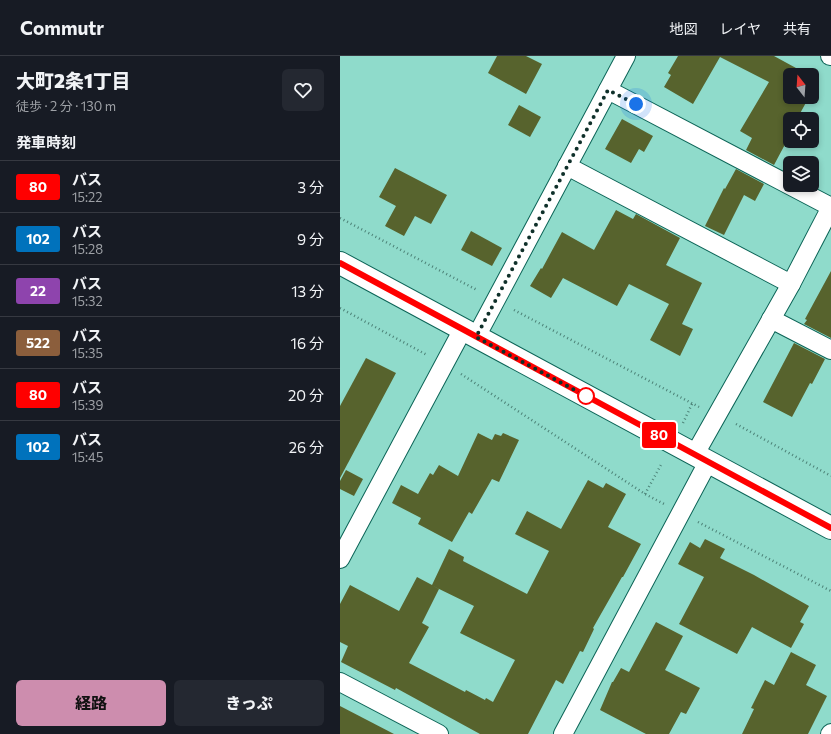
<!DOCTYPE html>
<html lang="ja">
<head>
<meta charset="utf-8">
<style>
  :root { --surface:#171b24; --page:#242831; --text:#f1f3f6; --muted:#9ea1a6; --line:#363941; --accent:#cd8dae }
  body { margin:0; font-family:Commissioner,"Noto Sans JP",sans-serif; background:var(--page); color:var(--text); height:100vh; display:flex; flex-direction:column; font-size:15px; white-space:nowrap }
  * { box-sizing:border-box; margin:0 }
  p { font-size:13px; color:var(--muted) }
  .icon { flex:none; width:22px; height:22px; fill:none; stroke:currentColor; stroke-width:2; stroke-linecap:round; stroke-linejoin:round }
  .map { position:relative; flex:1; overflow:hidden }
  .side { display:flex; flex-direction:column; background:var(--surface); width:340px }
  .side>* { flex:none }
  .badge { padding:0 8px; border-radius:3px; font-size:14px; line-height:26px }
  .needle { width:26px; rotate:343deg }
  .fabs { position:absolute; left:443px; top:12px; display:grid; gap:8px }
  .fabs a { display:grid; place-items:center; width:36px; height:36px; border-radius:6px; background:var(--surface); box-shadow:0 2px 6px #0003; font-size:20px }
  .you { position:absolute; width:20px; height:20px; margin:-10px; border:3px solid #fff; border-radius:50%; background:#1a73e8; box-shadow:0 0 0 6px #1a73e833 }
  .map>.badge { position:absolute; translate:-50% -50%; box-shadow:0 0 0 2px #fff }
  h2 { padding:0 16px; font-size:15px; line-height:36px }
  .round { display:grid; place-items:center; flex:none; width:42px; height:42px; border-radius:6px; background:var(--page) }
  .summary { display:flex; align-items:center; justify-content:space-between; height:68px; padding:0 16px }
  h1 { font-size:19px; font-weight:800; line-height:30px }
  .primary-button { display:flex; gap:8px; margin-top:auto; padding:8px 16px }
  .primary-button a { flex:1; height:46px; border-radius:6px; background:var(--accent); color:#111; font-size:16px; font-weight:800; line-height:46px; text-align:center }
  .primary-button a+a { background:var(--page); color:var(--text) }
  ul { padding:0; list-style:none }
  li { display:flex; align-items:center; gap:12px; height:52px; padding:0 16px; border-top:1px solid var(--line) }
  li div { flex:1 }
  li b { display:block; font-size:15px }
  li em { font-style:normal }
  li .badge { min-width:44px; font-weight:700; text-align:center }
  header { display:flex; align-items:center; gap:24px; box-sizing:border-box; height:56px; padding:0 20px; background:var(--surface); border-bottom:1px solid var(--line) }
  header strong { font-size:19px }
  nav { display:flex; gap:22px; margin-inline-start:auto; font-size:14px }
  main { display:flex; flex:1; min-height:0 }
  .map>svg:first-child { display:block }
  .building { fill:#57632d; fill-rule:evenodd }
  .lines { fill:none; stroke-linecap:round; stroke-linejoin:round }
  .street-casing { stroke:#0c6457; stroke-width:20 }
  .secondary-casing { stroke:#0c6457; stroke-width:24 }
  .path { stroke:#4c8277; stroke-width:2.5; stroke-dasharray:1 3; stroke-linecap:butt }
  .street { stroke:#fff; stroke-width:18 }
  .secondary { stroke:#fff; stroke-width:22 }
  .line-casing { stroke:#fff; stroke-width:9 }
  .line { stroke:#f00; stroke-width:6 }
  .walk { stroke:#0f302a; stroke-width:4; stroke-dasharray:0 7.2 }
  .stop-dot { fill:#fff; stroke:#f00; stroke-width:2 }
</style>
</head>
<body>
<header>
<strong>Commutr</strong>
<nav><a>地図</a><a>レイヤ</a><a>共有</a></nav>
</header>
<main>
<section class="side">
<div class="summary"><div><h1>大町2条1丁目</h1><p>徒歩 · 2 分 · 130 m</p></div><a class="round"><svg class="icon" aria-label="heart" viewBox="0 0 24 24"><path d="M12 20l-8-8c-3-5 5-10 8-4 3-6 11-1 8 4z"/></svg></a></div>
<h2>発車時刻</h2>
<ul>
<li><span class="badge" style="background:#f00;color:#fff">80</span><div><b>バス</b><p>15:22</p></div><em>3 分</em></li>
<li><span class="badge" style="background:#0072bc;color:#fff">102</span><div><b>バス</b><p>15:28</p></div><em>9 分</em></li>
<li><span class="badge" style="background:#8e44ad;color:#fff">22</span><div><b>バス</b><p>15:32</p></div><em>13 分</em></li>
<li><span class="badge" style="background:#8b5e3c;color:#fff">522</span><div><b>バス</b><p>15:35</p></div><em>16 分</em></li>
<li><span class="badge" style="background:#f00;color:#fff">80</span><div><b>バス</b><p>15:39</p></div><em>20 分</em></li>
<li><span class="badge" style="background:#0072bc;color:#fff">102</span><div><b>バス</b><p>15:45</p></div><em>26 分</em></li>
</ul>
<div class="primary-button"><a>経路</a><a>きっぷ</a></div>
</section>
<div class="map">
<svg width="491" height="678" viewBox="0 0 491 678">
  <rect width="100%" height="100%" fill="#8fdbcb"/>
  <g class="building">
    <polygon points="157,0 186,0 202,8 186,38 148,17"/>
    <polygon points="338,0 434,0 467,18 450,19 450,41 469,41 457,63 450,63 450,79 434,109 406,94 412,82 400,75 429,26 380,1 353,48 324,31 331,19 328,17"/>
    <polygon points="179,49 201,61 190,81 168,69"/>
    <polygon points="282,63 313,80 304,96 299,93 291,107 265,93"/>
    <polygon points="55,112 107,139 91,168 75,160 64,180 45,170 56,150 39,141"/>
    <polygon points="396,113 424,128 415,145 404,139 384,179 365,170 384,132 385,133"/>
    <polygon points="276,154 293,163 296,158 340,182 326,209 362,227 342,268 353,273 340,300 310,284 329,248 289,228 277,250 223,222 211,242 190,230 201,212 202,213 222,176 254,194"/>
    <polygon points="131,175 162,192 152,210 121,194"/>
    <polygon points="491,215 491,282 464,268 467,264 465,263"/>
    <polygon points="454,287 485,303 472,328 470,327 452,361 423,346"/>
    <polygon points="26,302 56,317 0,422 0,350"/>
    <polygon points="138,377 152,384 155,378 161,380 163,377 179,384 159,426 152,423 132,458 129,456 112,486 78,468 81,462 52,447 61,429 78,438 90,417 93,419 99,409 118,420"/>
    <polygon points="6,414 23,423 14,440 0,433 0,425"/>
    <path d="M 248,424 L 263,432 L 266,427 L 286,438 L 268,471 L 301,488 L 283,521 L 282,521 L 253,572 L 254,573 L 243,596 L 240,595 L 223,628 L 216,624 L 188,678 L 140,678 L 56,632 L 55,634 L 1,606 L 8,590 L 0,586 L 0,548 L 10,529 L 59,555 L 77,521 L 92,529 L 109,493 L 124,501 L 123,505 L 187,538 L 209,495 L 175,478 L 187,455 L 221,473 ZM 93,530 L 134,550 L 120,577 L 175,604 L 153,646 L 146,642 L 145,644 L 126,634 L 125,636 L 69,607 L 89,571 L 82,567 L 99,533 Z"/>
    <polygon points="365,483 385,493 380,502 414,519 469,550 460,566 464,568 451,592 412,571 397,598 339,568 364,521 338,508 350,486 360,492"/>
    <polygon points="316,566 343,580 325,614 360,632 346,658 341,656 329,678 306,678 260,654 272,626 273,626 281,612 289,616"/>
    <polygon points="451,596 476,609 466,629 487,640 468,678 402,678 414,653 411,652 425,624 434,629"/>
    <polygon points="0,650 54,678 0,678"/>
  </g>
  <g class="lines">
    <g class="street-casing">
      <g id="street">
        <polyline points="490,0 491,0"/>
        <polyline points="268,34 491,151"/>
        <polyline points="227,110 451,228"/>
        <polyline points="431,263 491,294"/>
        <polyline points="136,281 286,0"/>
        <polyline points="355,398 451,228 491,151"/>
        <polyline points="0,503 123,273"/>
        <polyline points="0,626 99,678"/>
        <polyline points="223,678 368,406"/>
        <polyline points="490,678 491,677"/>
      </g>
    </g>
    <g class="secondary-casing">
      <polyline id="secondary" points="0,207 491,472"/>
    </g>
    <g class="path">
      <polyline points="0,162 137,234"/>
      <polyline points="0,252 87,299"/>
      <polyline points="174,254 359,351"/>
      <polyline points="121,318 305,438 324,448"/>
      <polyline points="343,367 352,348"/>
      <polyline points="396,368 491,420"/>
      <polyline points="305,438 322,407"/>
      <polyline points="358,466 491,535"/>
    </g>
    <use href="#street" class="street"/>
    <use href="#secondary" class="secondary"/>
  </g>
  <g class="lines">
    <g class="line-casing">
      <polyline id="line" points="0,207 491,472"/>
    </g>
    <use href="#line" class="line"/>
    <polyline class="walk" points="246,340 136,281 268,34 296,48"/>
  </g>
  <circle class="stop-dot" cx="246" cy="340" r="8"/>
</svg>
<div class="fabs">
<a><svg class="needle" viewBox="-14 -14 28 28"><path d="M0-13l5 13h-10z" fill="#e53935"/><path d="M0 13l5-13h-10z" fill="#9ea1a6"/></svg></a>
<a><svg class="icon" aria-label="locate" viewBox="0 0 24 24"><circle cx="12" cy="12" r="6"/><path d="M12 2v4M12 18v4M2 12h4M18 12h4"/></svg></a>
<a><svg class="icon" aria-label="layers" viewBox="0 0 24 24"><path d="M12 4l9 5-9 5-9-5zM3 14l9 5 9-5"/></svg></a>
</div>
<div class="you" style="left:296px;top:48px"></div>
<b class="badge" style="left:319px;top:379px;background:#f00;color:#fff">80</b>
</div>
</main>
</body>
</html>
